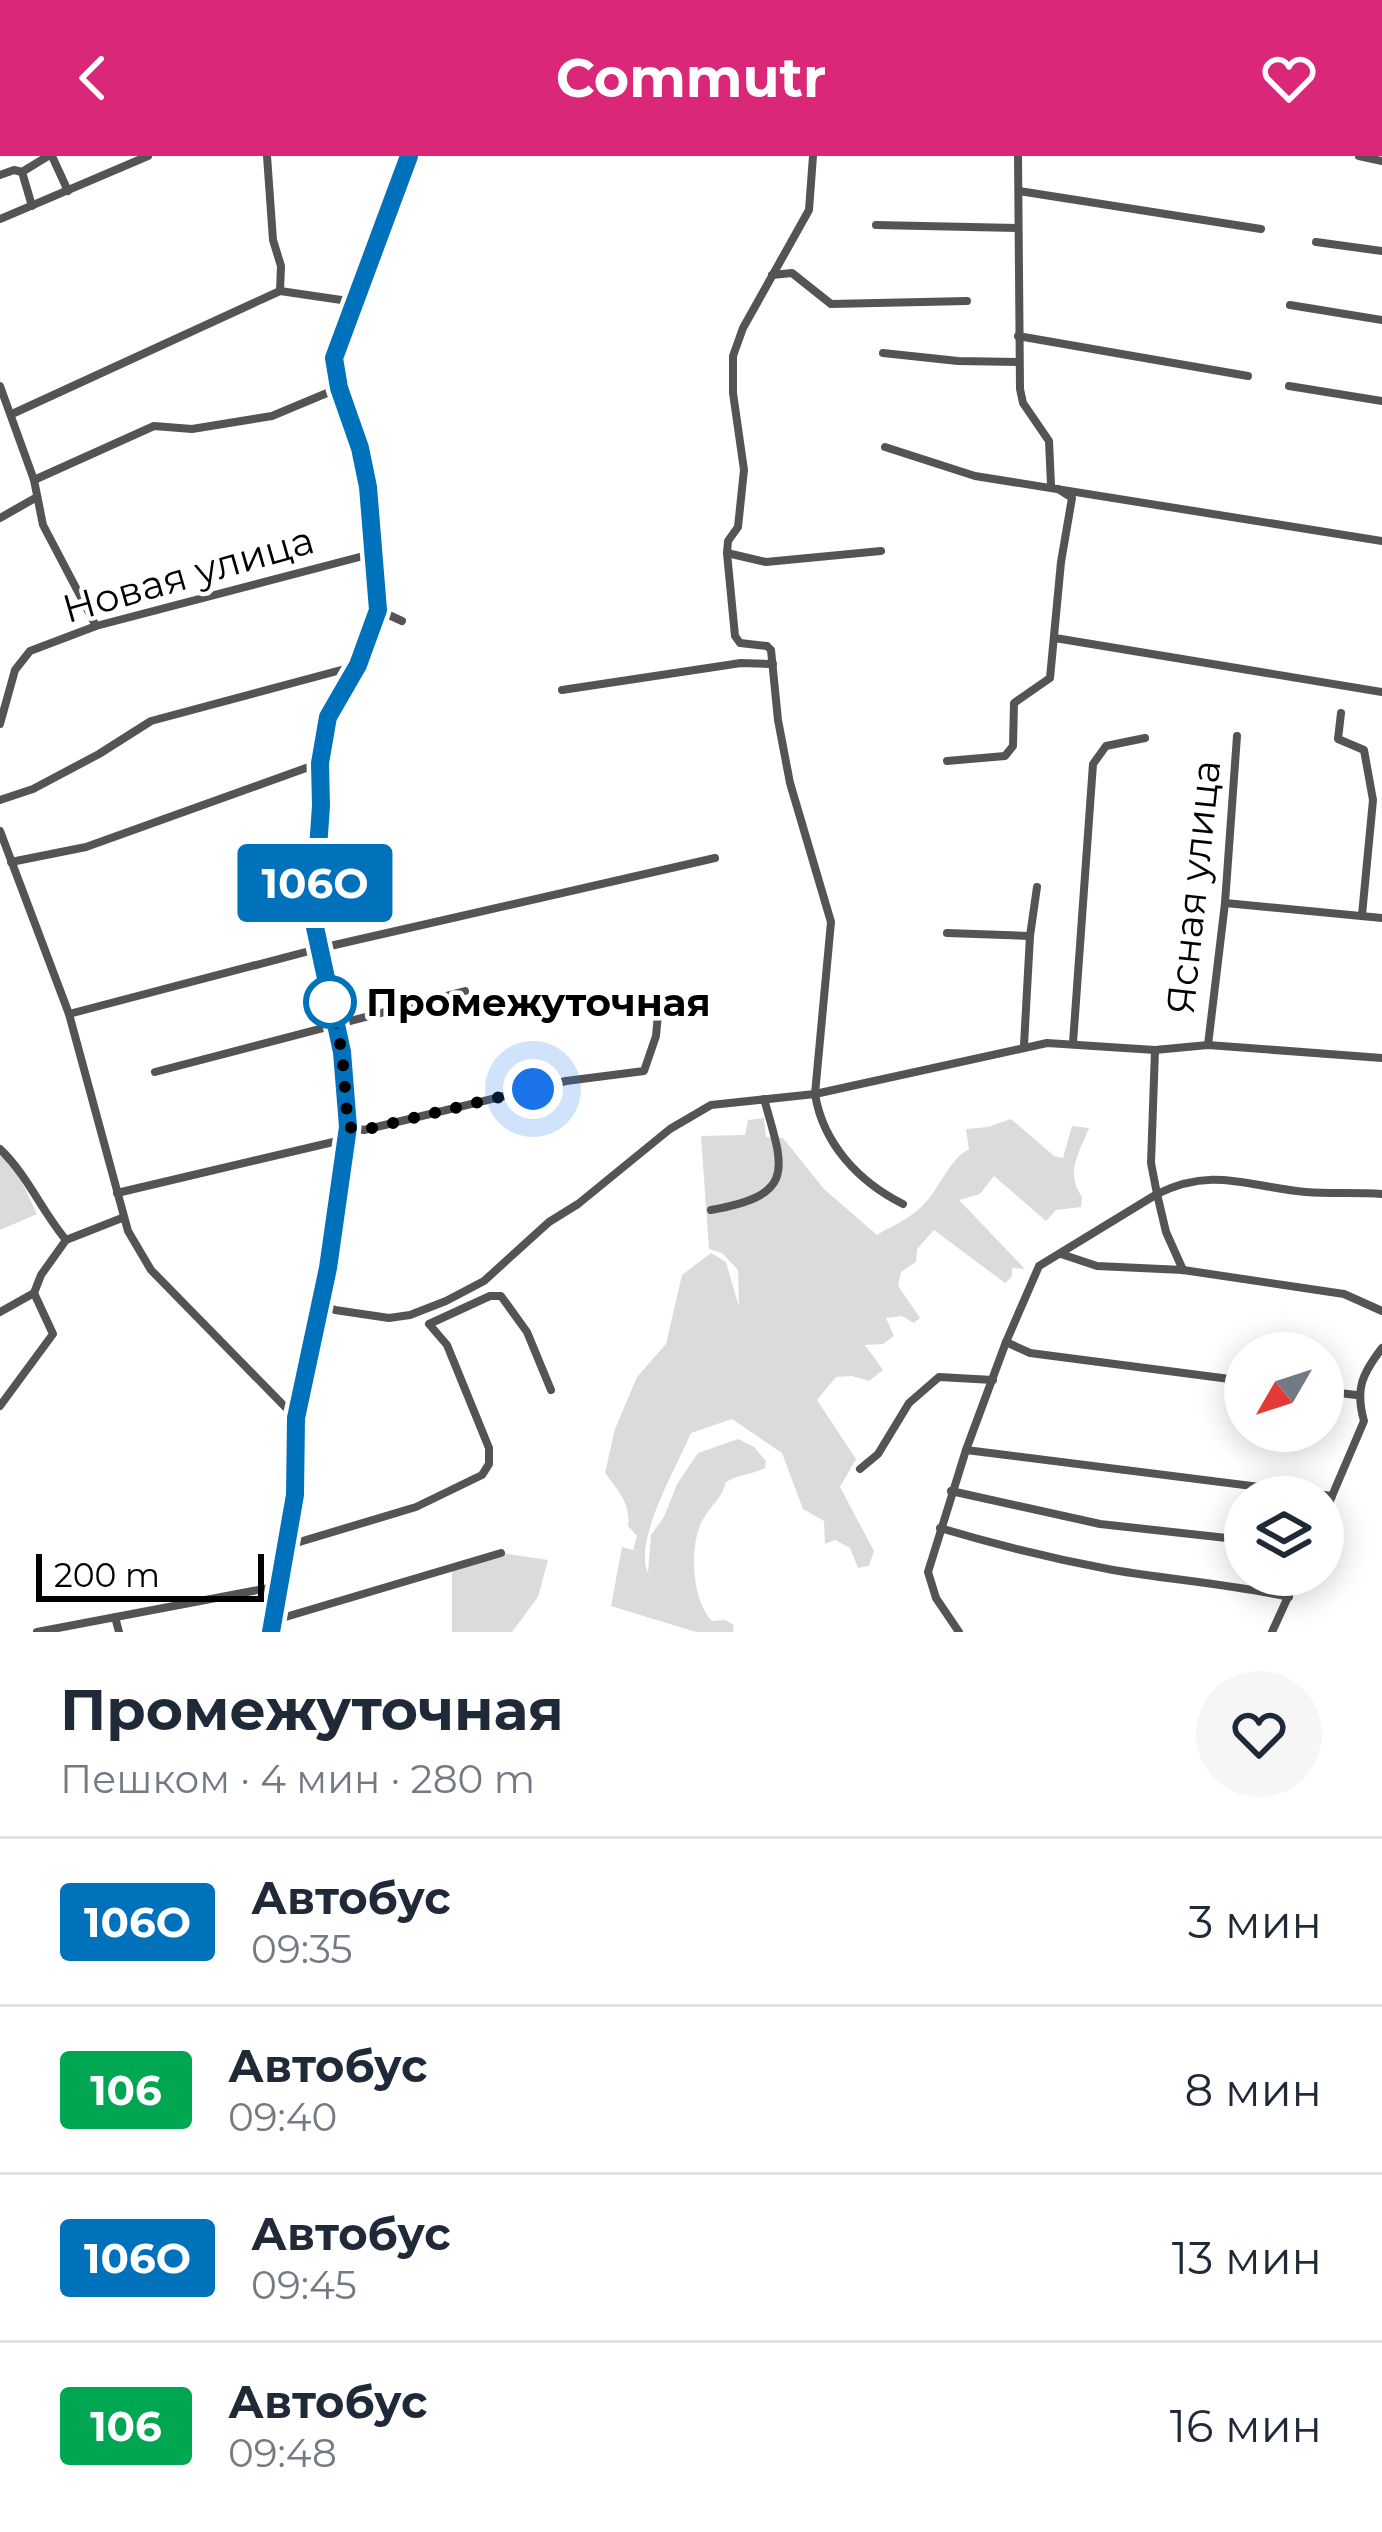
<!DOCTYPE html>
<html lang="ru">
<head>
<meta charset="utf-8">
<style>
  :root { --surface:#fff; --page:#f6f6f7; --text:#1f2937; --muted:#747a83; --line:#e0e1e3; --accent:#db2777 }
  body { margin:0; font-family:Montserrat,sans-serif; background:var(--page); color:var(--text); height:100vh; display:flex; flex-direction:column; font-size:45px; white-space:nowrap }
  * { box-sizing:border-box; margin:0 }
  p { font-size:39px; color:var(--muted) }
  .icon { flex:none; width:66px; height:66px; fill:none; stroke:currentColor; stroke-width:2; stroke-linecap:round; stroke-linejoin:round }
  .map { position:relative; height:1476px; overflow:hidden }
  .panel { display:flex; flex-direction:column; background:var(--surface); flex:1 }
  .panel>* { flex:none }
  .badge { padding:0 24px; border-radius:9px; font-size:42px; line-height:78px }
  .needle { width:78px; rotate:231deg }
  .buttons { position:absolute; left:1224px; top:1176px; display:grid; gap:24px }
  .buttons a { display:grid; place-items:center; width:120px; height:120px; border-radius:50%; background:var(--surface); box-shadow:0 6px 30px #0003; font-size:60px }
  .scale { position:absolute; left:36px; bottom:30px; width:228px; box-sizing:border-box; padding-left:12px; border:6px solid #000; border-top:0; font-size:33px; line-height:42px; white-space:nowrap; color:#000; -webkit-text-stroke:9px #fff; paint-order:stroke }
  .you { position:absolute; width:60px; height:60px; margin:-30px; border:9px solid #fff; border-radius:50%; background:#1a73e8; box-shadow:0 0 0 18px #1a73e833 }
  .map>.badge { position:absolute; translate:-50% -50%; box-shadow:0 0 0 6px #fff }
  .round { display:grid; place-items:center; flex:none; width:126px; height:126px; border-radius:63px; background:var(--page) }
  .headline { display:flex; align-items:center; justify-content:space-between; height:204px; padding:0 60px }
  h1 { font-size:57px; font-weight:700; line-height:90px }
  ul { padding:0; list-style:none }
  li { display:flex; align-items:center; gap:36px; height:168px; padding:0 60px; border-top:3px solid var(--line) }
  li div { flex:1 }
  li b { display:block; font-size:45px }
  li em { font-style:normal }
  li .badge { min-width:132px; font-weight:700; text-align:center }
  header { display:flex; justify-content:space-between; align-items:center; height:156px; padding:0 60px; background:var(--accent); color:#fff; font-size:54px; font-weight:700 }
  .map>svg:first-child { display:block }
  .green { fill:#dbdbdb }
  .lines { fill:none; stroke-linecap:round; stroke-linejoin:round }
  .minor { stroke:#545454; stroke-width:8 }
  .line-casing { stroke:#fff; stroke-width:27 }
  .line { stroke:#0072bc; stroke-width:18 }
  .walk { stroke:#000; stroke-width:12; stroke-dasharray:0 21.6 }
  .stop-dot { fill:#fff; stroke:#0072bc; stroke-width:6 }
  .labels { text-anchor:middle; stroke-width:9; stroke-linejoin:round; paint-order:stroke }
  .street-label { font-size:39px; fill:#000; stroke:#fff }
  .stop-label { font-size:39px; font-weight:bold; fill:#000; stroke:#fff; text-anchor:start }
</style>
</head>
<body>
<header><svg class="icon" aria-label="back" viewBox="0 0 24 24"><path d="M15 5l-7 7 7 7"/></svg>Commutr<svg class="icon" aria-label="heart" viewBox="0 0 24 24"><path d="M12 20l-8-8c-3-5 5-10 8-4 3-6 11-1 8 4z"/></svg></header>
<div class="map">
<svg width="1382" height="1476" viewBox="0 0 1382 1476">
  <rect width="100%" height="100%" fill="#fff"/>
  <g class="green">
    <path d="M 764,962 L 766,981 L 783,982 L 824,1033 L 877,1079 C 890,1071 907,1064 919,1053 C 939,1036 947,1005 969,993 L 966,973 L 988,971 L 1011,963 L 1054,1000 L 1063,1002 L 1072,970 L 1089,972 C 1079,997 1065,1017 1082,1041 L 1081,1051 L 1056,1054 L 1046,1065 L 994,1020 L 980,1038 L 959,1044 L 1025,1113 L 1012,1112 L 1012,1120 L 1005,1127 L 934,1074 L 917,1093 L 916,1106 L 901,1116 L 898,1130 L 920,1162 L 914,1167 L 902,1160 L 886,1162 L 894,1180 L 883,1188 L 865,1189 L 883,1214 L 869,1225 L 852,1220 L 836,1221 L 817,1244 L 856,1303 L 840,1331 L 874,1395 L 869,1410 L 858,1412 L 850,1392 L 835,1384 L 825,1388 L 824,1365 L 803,1353 L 782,1297 L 732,1263 L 691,1277 C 677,1311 633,1384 648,1417 L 651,1379 L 664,1361 L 677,1328 L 698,1297 L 738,1283 L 754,1291 L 766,1305 L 765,1312 C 751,1319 739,1318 726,1326 C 722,1342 713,1347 705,1360 C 688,1385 691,1443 712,1465 L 725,1464 L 734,1469 L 733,1476 L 696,1476 L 611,1450 L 622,1391 L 633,1394 L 637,1380 L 628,1370 C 631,1348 618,1334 605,1317 L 615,1273 L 637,1221 L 666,1188 L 682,1119 L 711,1097 L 726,1106 L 739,1151 L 738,1114 L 722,1097 L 709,1093 L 701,980 L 745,979 L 748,964 Z"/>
    <polygon points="0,999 17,1016 37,1058 0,1074"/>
    <polygon points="501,1397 548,1404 538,1441 512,1476 452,1476 452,1412"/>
  </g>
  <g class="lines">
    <g class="minor">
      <polyline points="52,0 68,35"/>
      <polyline points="267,0 273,84 281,110 280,135"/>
      <path d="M 813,0 L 809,54 L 743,172 L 733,200 L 733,237 L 744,314 L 738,371 L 728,385 L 727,397 L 735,480 L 740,487 L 767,490 L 771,494 L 778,564 L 790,627 L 831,766 L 815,938 C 823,988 859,1026 903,1048"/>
      <polyline points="1018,0 1020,233 1023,247 1049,285 1051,329"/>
      <polyline points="1359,0 1382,5"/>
      <polyline points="22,16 32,50"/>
      <polyline points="0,19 14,14 22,16 48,0"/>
      <polyline points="1019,35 1261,73"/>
      <polyline points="0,63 148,0"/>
      <polyline points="876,69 1017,72"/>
      <polyline points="1316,86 1382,95"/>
      <polyline points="772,119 792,117 831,148 967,145"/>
      <polyline points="1290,149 1382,164"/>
      <polyline points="1018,180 1248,220"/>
      <polyline points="883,197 958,205 1019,206"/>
      <polyline points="0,230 34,324 43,369 96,470"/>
      <polyline points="1289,230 1382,245"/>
      <polyline points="12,258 280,135 355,146"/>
      <polyline points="885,291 975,320 1382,385"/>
      <polyline points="34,324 154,270 192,273 272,260 339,232"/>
      <polyline points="0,362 37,341"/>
      <polyline points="727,397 766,406 881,395"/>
      <polyline points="378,454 402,465"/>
      <polyline points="1055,482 1382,536"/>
      <polyline points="562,534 741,507 773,508"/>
      <polyline points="1341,557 1338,583 1364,594 1373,644 1362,759"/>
      <polyline points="0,568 15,514 30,495 96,470 371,398"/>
      <polyline points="947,605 1005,600 1013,590 1014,547 1050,522 1061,406 1072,342 1058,333"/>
      <polyline points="0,644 33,633 99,598 151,565 356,510"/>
      <polyline points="0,675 69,858 128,1075 151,1114 296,1262"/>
      <polyline points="11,706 86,691 320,607"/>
      <polyline points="1225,747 1382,762"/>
      <polyline points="947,777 1030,780"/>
      <polyline points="69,858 317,793 715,702"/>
      <polyline points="1073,887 1093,608 1106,590 1145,582"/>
      <polyline points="1024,889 1030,780 1037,731"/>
      <polyline points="1208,889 1225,747 1237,580"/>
      <polyline points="155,916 465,835"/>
      <polyline points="348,971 364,974 566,925 644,915 656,880 658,858"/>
      <path d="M 0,993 C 28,1020 41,1054 66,1084 L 122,1062"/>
      <polyline points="117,1037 346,983"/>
      <path d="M 711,1054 C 797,1039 784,1013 764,943"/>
      <polyline points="1061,1098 1097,1110 1183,1114 1344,1138 1382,1155"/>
      <path d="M 1183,1114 L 1166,1076 L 1157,1038 C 1214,1010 1248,1031 1306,1036 C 1331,1038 1357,1036 1382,1038"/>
      <polyline points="319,1146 335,1154 389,1162 410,1159 446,1145 484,1125 549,1066 578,1048 670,973 711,949 815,938 1047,887 1155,894 1208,889 1382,902"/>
      <polyline points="0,1156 34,1137 41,1119 66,1084"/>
      <polyline points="1006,1186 1030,1197 1245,1225"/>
      <polyline points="1323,1235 1356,1239"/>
      <polyline points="0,1250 53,1178 34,1137"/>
      <polyline points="966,1294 1332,1340"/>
      <polyline points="860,1313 878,1298 909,1247 939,1221 993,1224"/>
      <polyline points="951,1335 1100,1368 1245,1384"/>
      <path d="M 1323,1361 L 1364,1265 C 1355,1233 1362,1218 1382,1192"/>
      <path d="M 940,1372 C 997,1389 1054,1403 1113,1414 C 1172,1424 1230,1428 1289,1441"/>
      <polyline points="286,1390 416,1351 482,1319 489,1308 489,1292 447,1189 429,1168 490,1140 501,1140 527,1176 551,1234"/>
      <polyline points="115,1461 119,1476"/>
      <polyline points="272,1465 501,1397"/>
      <polyline points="37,1476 279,1430"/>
      <polyline points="271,1476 295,1339 296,1262 328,1112 348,971 342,896 313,762 321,650 320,607 329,561 358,509 378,454 368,331 360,292 339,232 334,202 409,0"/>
      <polyline points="959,1476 936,1442 928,1416 966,1294 1006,1186 1039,1110 1157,1038 1151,1007 1155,894"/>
      <polyline points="1272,1476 1298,1419"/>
    </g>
  </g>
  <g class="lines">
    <g class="line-casing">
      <polyline id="line" points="271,1476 295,1339 296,1262 328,1112 348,971 342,896 313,762 321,650 320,607 328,561 358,509 378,454 368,331 360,292 339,232 334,202 409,0"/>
    </g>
    <use href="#line" class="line"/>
    <polyline class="walk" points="330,846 342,896 348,971 364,974 533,933"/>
  </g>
  <circle class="stop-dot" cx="330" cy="846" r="24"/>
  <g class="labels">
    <g class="street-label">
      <text transform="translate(188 418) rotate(-16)" y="14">Новая улица</text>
      <text transform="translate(1193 731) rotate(-84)" y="14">Ясная улица</text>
    </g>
    <g class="stop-label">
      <text x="366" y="860">Промежуточная</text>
    </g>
  </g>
</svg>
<div class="buttons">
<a><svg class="needle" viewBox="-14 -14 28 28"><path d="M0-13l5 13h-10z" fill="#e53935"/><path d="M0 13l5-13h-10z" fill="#747a83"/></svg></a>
<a><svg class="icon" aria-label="layers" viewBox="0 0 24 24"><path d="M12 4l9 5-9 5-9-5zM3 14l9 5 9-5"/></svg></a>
</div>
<div class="scale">200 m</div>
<div class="you" style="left:533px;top:933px"></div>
<b class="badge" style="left:315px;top:727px;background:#0072bc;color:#fff">106О</b>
</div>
<section class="panel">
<div class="headline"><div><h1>Промежуточная</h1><p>Пешком · 4 мин · 280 m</p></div><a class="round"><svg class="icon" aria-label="heart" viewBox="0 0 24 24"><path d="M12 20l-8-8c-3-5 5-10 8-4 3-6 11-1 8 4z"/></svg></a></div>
<ul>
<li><span class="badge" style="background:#0072bc;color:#fff">106О</span><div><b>Автобус</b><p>09:35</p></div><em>3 мин</em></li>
<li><span class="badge" style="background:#00a651;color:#fff">106</span><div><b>Автобус</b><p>09:40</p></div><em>8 мин</em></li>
<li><span class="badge" style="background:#0072bc;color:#fff">106О</span><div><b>Автобус</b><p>09:45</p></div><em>13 мин</em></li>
<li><span class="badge" style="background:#00a651;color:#fff">106</span><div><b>Автобус</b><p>09:48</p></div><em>16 мин</em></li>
</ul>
</section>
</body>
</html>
